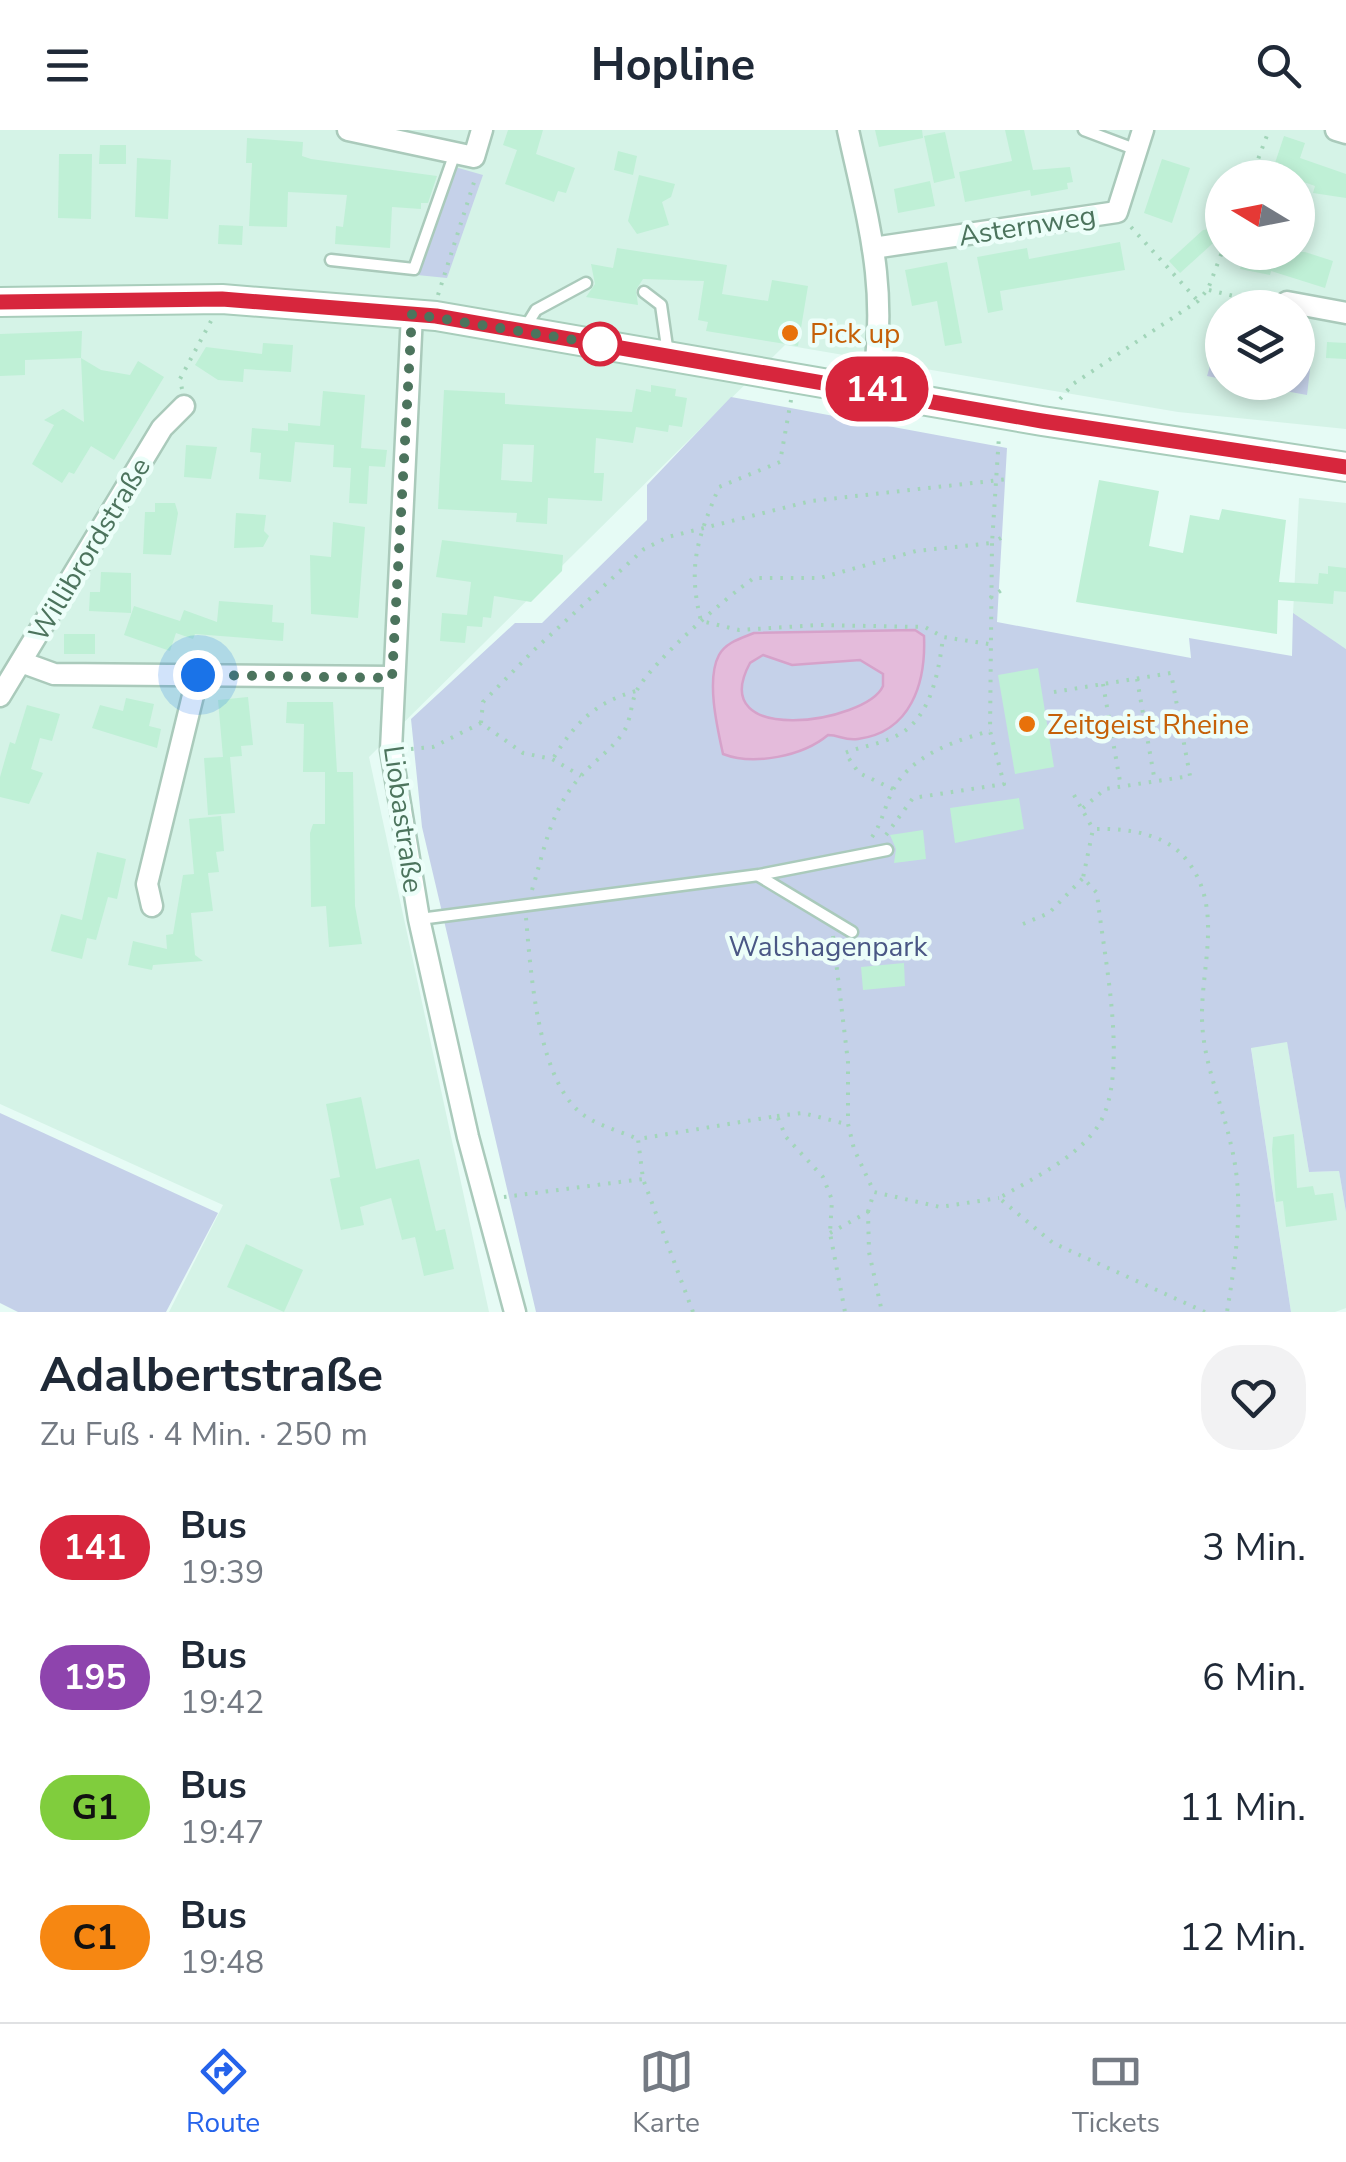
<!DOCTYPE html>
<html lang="de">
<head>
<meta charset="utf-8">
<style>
  :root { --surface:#fff; --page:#f2f2f3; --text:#1f2937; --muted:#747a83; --line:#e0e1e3; --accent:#2563eb }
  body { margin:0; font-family:"Nunito Sans",sans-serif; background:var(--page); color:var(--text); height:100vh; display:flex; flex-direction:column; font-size:38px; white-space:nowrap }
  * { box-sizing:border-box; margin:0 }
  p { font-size:32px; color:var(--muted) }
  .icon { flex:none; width:55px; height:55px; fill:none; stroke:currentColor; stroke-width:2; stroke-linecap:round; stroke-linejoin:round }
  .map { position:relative; height:1182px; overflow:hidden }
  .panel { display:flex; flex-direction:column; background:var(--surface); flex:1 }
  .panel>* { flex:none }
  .badge { padding:0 20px; border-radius:32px; font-size:35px; line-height:65px }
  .needle { width:65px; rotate:280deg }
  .fabs { position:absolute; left:1205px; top:30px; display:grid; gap:20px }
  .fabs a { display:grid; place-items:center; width:110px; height:110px; border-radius:50%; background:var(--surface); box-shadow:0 5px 15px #0003; font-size:50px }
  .you { position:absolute; width:50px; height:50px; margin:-25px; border:8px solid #fff; border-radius:50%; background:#1a73e8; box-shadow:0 0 0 15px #1a73e833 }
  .map>.badge { position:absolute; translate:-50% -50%; box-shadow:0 0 0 5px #fff }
  .round { display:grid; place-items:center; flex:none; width:105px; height:105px; border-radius:40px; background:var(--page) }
  .headline { display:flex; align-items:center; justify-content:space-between; height:170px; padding:0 40px }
  h1 { font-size:48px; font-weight:700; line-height:75px }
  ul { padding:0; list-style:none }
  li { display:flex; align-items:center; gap:30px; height:130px; padding:0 40px }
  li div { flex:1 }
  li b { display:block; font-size:38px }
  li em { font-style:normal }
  li .badge { min-width:110px; font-weight:700; text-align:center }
  header { display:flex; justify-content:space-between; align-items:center; height:130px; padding:0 40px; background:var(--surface); font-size:45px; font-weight:700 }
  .tab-bar { display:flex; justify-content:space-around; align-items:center; height:140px; border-top:2px solid var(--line); background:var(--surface); font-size:28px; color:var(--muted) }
  .tab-bar a { display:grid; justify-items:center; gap:5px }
  .tab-bar .current { color:var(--accent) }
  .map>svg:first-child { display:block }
  .residential { fill:#d5f3e7; fill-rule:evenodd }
  .green { fill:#c5d1e9 }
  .water { fill:#e4bbdb; stroke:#d6a2ca; stroke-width:2.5; fill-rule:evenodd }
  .building { fill:#bff0d6; fill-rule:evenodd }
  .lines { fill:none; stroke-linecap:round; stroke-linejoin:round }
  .lane-casing { stroke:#aacabb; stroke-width:15 }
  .street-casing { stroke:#aacabb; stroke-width:25 }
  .secondary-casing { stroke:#a8cdbb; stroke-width:32 }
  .path { stroke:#a2d5b9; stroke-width:4; stroke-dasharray:2.5 8; stroke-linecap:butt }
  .lane { stroke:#fff; stroke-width:10 }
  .street { stroke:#fff; stroke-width:20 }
  .secondary { stroke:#fff; stroke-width:28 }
  .line-casing { stroke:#fff; stroke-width:22 }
  .line { stroke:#d7263d; stroke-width:15 }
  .walk { stroke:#4c745d; stroke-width:10; stroke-dasharray:0 18 }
  .food-dot { fill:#e8710a; stroke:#ecfef9; stroke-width:4 }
  .stop-dot { fill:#fff; stroke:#d7263d; stroke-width:5 }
  .labels { text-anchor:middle; stroke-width:9; stroke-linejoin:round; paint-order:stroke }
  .street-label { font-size:28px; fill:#4c745d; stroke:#ecfef9 }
  .food-label { font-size:28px; fill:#c56008; stroke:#ecfef9; text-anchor:start }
  .park-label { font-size:28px; fill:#4a5785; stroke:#ecfef9 }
</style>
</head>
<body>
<header><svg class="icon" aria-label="menu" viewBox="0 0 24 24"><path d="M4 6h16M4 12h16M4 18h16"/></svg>Hopline<svg class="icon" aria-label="search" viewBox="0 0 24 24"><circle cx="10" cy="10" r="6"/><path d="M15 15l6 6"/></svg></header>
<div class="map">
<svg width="1346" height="1182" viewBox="0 0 1346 1182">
  <rect width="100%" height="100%" fill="#e6fbf5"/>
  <g class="residential">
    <path d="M 0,0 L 1346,0 L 1346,299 L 1178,282 L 785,215 L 369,627 L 489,1182 L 169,1182 L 223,1075 L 0,974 ZM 1222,48 L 1298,48 L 1298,122 L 1222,122 ZM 1222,178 L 1298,178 L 1298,252 L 1222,252 Z"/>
    <polygon points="1299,368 1346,373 1346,519 1293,484"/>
    <polygon points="1287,911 1309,1042 1339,1041 1346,1082 1346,1178 1335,1182 1291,1182 1251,917"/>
  </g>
  <g class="green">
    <polygon points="455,37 483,45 447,148 417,145"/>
    <polygon points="1222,196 1222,249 1207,246"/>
    <polygon points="1298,201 1314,206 1307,265 1240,253 1298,252"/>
    <polygon points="731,267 1007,318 997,492 1191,528 1189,508 1292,526 1293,483 1346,519 1346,1082 1339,1041 1309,1042 1287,912 1251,918 1291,1182 536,1182 422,697 411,589 515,493 542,493 647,390 647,355"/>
    <polygon points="0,983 218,1083 166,1182 18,1182 0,1173"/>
  </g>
  <path class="water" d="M 915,500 L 924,506 C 926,553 911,602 858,609 C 844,611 840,605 828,605 C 803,626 754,636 723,624 C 717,597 706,549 719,525 C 726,512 742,508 754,503 ZM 763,525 L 792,535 L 860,530 L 883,544 L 883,556 C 867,593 704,618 750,533 Z"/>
  <g class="building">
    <polygon points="508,0 543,0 536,24 575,38 566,63 558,61 554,72 505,54 517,20 503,15"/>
    <polygon points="875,0 922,0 923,8 879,17"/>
    <polygon points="1005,0 1024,0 1033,40 1070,37 1073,52 1067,53 1068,59 1031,66 1030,60 965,72 959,42 1012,31"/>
    <polygon points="945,2 955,48 934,53 924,6"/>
    <polygon points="1284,6 1305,13 1300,28 1346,44 1346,68 1313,63 1315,56 1298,50 1295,42 1274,36"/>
    <polygon points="247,8 303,12 302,26 311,29 437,46 428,73 421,73 421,79 392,77 390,118 335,114 336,96 343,97 347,65 288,62 287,97 249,96 252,33 246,33"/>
    <polygon points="100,15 126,15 126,34 99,34"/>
    <polygon points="618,21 637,26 633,45 614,40"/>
    <polygon points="59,24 92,24 91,89 58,88"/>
    <polygon points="137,28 171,30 168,89 135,87"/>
    <polygon points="1162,29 1190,38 1172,93 1144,83"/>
    <polygon points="639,45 675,54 671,67 662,72 669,95 637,104 628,91"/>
    <polygon points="930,51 935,76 898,83 894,59"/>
    <polygon points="219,95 243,96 242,115 218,114"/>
    <polygon points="1222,98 1222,105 1180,143 1169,131 1203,100"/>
    <polygon points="1120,112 1125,140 1000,161 1003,180 988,183 977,127 1027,118 1029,129"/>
    <polygon points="617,118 727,135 722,164 768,171 772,150 808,156 798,216 706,201 708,192 698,190 704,151 643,149 636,160 638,175 586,167 595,154 591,134 613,138"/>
    <polygon points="1246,122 1305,122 1333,131 1325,158 1271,141 1270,145 1240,139"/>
    <polygon points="947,132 962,213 945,216 937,171 912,176 905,140"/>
    <polygon points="82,201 81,228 101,240 130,245 138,231 164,247 114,330 91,316 74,344 69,342 62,353 32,334 54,295 44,290 63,279 84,292 81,228 25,230 25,245 0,246 0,204"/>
    <polygon points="1327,212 1346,213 1346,229 1326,228"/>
    <polygon points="263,213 293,215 291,242 244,239 243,252 218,250 195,235 206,217 262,224"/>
    <path d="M 651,255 L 676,259 L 675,266 L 687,268 L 682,297 L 669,295 L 668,302 L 636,297 L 633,313 L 596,308 L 594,343 L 604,343 L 602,371 L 548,368 L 547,394 L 516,392 L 517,383 L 438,379 L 444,260 L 505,263 L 505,274 L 632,282 L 636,259 L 651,262 ZM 503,314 L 534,315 L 532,352 L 501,350 Z"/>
    <polygon points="323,261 365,265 361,318 387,320 385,337 369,336 367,374 349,373 351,338 333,337 334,315 295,312 291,352 259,349 261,323 250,322 252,298 288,301 288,293 320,296"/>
    <polygon points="186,315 217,317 211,349 184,347"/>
    <polygon points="1099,350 1159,361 1149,416 1183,423 1190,385 1219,390 1222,379 1286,390 1279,452 1318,454 1319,443 1328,444 1328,436 1346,438 1346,462 1334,461 1333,474 1278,470 1277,504 1076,472"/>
    <polygon points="155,373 175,373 178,383 171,425 143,424 145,382 155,382"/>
    <polygon points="236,383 266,385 264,401 269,406 263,417 234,418"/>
    <polygon points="333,392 365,397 358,488 311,484 310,425 331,427"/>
    <polygon points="442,410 563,425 562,441 531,472 494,466 491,488 483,487 482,497 467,496 465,513 440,511 442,483 467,485 471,452 436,447"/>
    <polygon points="101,442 131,443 131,483 89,481 90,462 100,462"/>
    <polygon points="219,471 273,475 272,492 284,493 283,511 195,504 193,509 176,503 170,521 124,505 134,476 180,491 184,480 217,492"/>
    <rect x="64" y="504" width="31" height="20"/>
    <polygon points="1038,538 1054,637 1015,644 998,545"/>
    <polygon points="248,567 253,615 241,616 242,626 230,627 235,683 208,685 204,628 223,627 218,570"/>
    <polygon points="126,568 154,574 149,596 161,599 157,618 92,598 100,575 123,581"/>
    <polygon points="287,572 333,572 337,642 353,642 355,776 362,814 329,817 326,776 311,777 310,703 313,694 325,694 325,642 303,642 304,594 286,593"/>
    <polygon points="27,575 60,584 52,611 40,608 31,639 43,643 29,674 0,667 0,647 10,612 15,614"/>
    <polygon points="1019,668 1024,699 955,713 950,678"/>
    <polygon points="221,686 224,721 216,722 219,742 208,743 213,781 191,783 195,825 203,831 153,835 152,840 128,835 133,811 167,819 166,805 173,804 183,745 194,744 189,689"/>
    <polygon points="923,700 926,729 894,733 896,719 890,705"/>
    <polygon points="97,722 126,729 117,769 108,767 96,810 87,808 82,829 51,821 61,784 82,790"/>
    <polygon points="904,833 905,856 863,860 861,837"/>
    <polygon points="361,967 376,1039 419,1029 436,1101 445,1099 454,1139 424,1146 415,1107 402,1110 391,1068 360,1077 364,1095 341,1100 330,1049 340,1047 326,974"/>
    <polygon points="1294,1004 1297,1058 1313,1056 1315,1065 1333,1063 1337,1090 1286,1097 1283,1071 1276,1072 1272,1020 1273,1007"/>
    <polygon points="246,1114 303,1140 284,1182 227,1157"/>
  </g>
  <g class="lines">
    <g class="lane-casing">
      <g id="lane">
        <polyline points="1084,0 1137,20"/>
        <polyline points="331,130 414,139 455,23"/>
        <polyline points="644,162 661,175 668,224"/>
        <polyline points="525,198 536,180 586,153"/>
        <polyline points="759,746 852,802"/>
        <polyline points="420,789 759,745 887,720"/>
      </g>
    </g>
    <g class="street-casing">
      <g id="street">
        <polyline points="348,0 474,27 482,0"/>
        <path d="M 848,0 C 869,95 889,160 872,258"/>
        <polyline points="1336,0 1346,3"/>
        <polyline points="873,118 1117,82 1143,0"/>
        <polyline points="1287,172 1346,183"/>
        <polyline points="412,184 391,620 419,789 468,1007 515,1182"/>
        <polyline points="21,532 54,544 392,547"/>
        <polyline points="0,566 162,298 184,276"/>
        <polyline points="152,776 147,754 198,545"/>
      </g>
    </g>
    <g class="secondary-casing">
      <polyline id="secondary" points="0,172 222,169 436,186 1042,291 1346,337"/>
    </g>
    <g class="path">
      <polyline points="1251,48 1269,0"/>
      <polyline points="1131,97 1198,171"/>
      <polyline points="1209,160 1267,174"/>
      <polyline points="438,165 476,46"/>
      <polyline points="182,259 180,249 211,191"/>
      <polyline points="1060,269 1073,254 1198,171 1208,159 1222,122"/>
      <path d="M 791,270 L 780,332 L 719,357 C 698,408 687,435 701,491 L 739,500 L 818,495 L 925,497 L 943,507 L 989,514"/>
      <polyline points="990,468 1003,459"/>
      <polyline points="1137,549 1155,652"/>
      <polyline points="1103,554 1121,657"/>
      <polyline points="1054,562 1171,543 1190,646 1105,659 1083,678"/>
      <polyline points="481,593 483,572 534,520 644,419 668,407 811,371 1009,349"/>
      <polyline points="1112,606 1181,595"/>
      <polyline points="411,619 433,617 481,593 523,623 552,629 581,646"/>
      <path d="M 554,627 C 576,592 596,572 636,561"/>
      <path d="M 893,659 L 859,643 L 845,623 C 862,616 882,614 898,605 C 931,588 939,541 943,507"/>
      <polyline points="1074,665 1093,699"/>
      <polyline points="886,705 913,668 1004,654 990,601 992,413 1006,405"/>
      <path d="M 872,707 C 882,693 884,679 891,664 C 908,626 954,611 990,601"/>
      <path d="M 532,760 C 545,718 550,681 580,647 C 594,631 610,621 623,603 C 632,589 630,574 637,560 C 655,529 724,469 754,448 L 820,448 L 916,421 L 992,413 L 999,306"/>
      <path d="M 526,788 C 531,841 537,958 588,988 C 603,997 622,1002 638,1009"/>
      <polyline points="1023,794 1049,783 1083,748"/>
      <polyline points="833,806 848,932 848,994 854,1019 874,1062 940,1077 999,1068"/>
      <polyline points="777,986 803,983 846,994"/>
      <polyline points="504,1067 643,1049"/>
      <polyline points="868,1082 874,1062"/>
      <polyline points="830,1103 868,1082 869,1122 882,1182"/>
      <polyline points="693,1182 643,1049 638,1009 777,986 786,1007 823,1047 832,1070 830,1103 845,1182"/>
      <path d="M 1205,1182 L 1053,1113 L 999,1068 C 1032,1049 1077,1028 1098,996 C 1131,946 1103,824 1097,763 L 1083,748 L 1093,699 C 1127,698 1168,703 1189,733 C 1223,780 1201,836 1202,889 C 1203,933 1222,973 1231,1015 C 1245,1071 1236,1126 1227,1182"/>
    </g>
    <use href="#lane" class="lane"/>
    <use href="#street" class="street"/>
    <use href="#secondary" class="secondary"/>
  </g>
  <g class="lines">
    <g class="line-casing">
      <polyline id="line" points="0,172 222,169 436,186 1042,291 1346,337"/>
    </g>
    <use href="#line" class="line"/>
    <polyline class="walk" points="198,545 392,548 412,184 600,214"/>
  </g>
  <g class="food-dot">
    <circle cx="790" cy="203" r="10"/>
    <circle cx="1027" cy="594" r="10"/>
  </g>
  <circle class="stop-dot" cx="600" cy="214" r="20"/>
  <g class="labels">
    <g class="street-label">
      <text transform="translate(1027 95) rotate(-9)" y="10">Asternweg</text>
      <text transform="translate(89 419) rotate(-59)" y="10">Willibrordstraße</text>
      <text transform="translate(404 689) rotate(82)" y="10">Liobastraße</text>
    </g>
    <g class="food-label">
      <text x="810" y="213">Pick up</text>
      <text x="1047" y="604">Zeitgeist Rheine</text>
    </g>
    <g class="park-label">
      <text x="828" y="826">Walshagenpark</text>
    </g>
  </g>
</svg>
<div class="fabs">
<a><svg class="needle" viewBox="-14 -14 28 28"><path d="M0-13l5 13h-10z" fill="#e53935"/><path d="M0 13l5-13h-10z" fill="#747a83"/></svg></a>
<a><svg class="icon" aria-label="layers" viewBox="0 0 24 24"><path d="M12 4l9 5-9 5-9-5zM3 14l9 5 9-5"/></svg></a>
</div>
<div class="you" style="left:198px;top:545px"></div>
<b class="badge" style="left:877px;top:259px;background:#d7263d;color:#fff">141</b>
</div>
<section class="panel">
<div class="headline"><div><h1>Adalbertstraße</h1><p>Zu Fuß · 4 Min. · 250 m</p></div><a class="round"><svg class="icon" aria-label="heart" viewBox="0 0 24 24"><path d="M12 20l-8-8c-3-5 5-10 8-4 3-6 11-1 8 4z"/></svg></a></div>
<ul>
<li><span class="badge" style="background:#d7263d;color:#fff">141</span><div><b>Bus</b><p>19:39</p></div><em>3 Min.</em></li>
<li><span class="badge" style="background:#8e44ad;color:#fff">195</span><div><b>Bus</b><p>19:42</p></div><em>6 Min.</em></li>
<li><span class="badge" style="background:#80cd3d;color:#111">G1</span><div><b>Bus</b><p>19:47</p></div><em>11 Min.</em></li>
<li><span class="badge" style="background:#f68712;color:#111">C1</span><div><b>Bus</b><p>19:48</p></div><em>12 Min.</em></li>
</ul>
</section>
<nav class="tab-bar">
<a class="current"><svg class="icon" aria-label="directions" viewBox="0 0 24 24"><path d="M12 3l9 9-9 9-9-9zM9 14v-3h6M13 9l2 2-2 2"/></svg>Route</a>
<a><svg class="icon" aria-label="map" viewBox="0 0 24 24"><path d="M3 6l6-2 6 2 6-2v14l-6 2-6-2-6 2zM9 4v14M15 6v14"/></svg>Karte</a>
<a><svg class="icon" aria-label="tickets" viewBox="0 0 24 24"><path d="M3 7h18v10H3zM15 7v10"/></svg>Tickets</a>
</nav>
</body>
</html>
